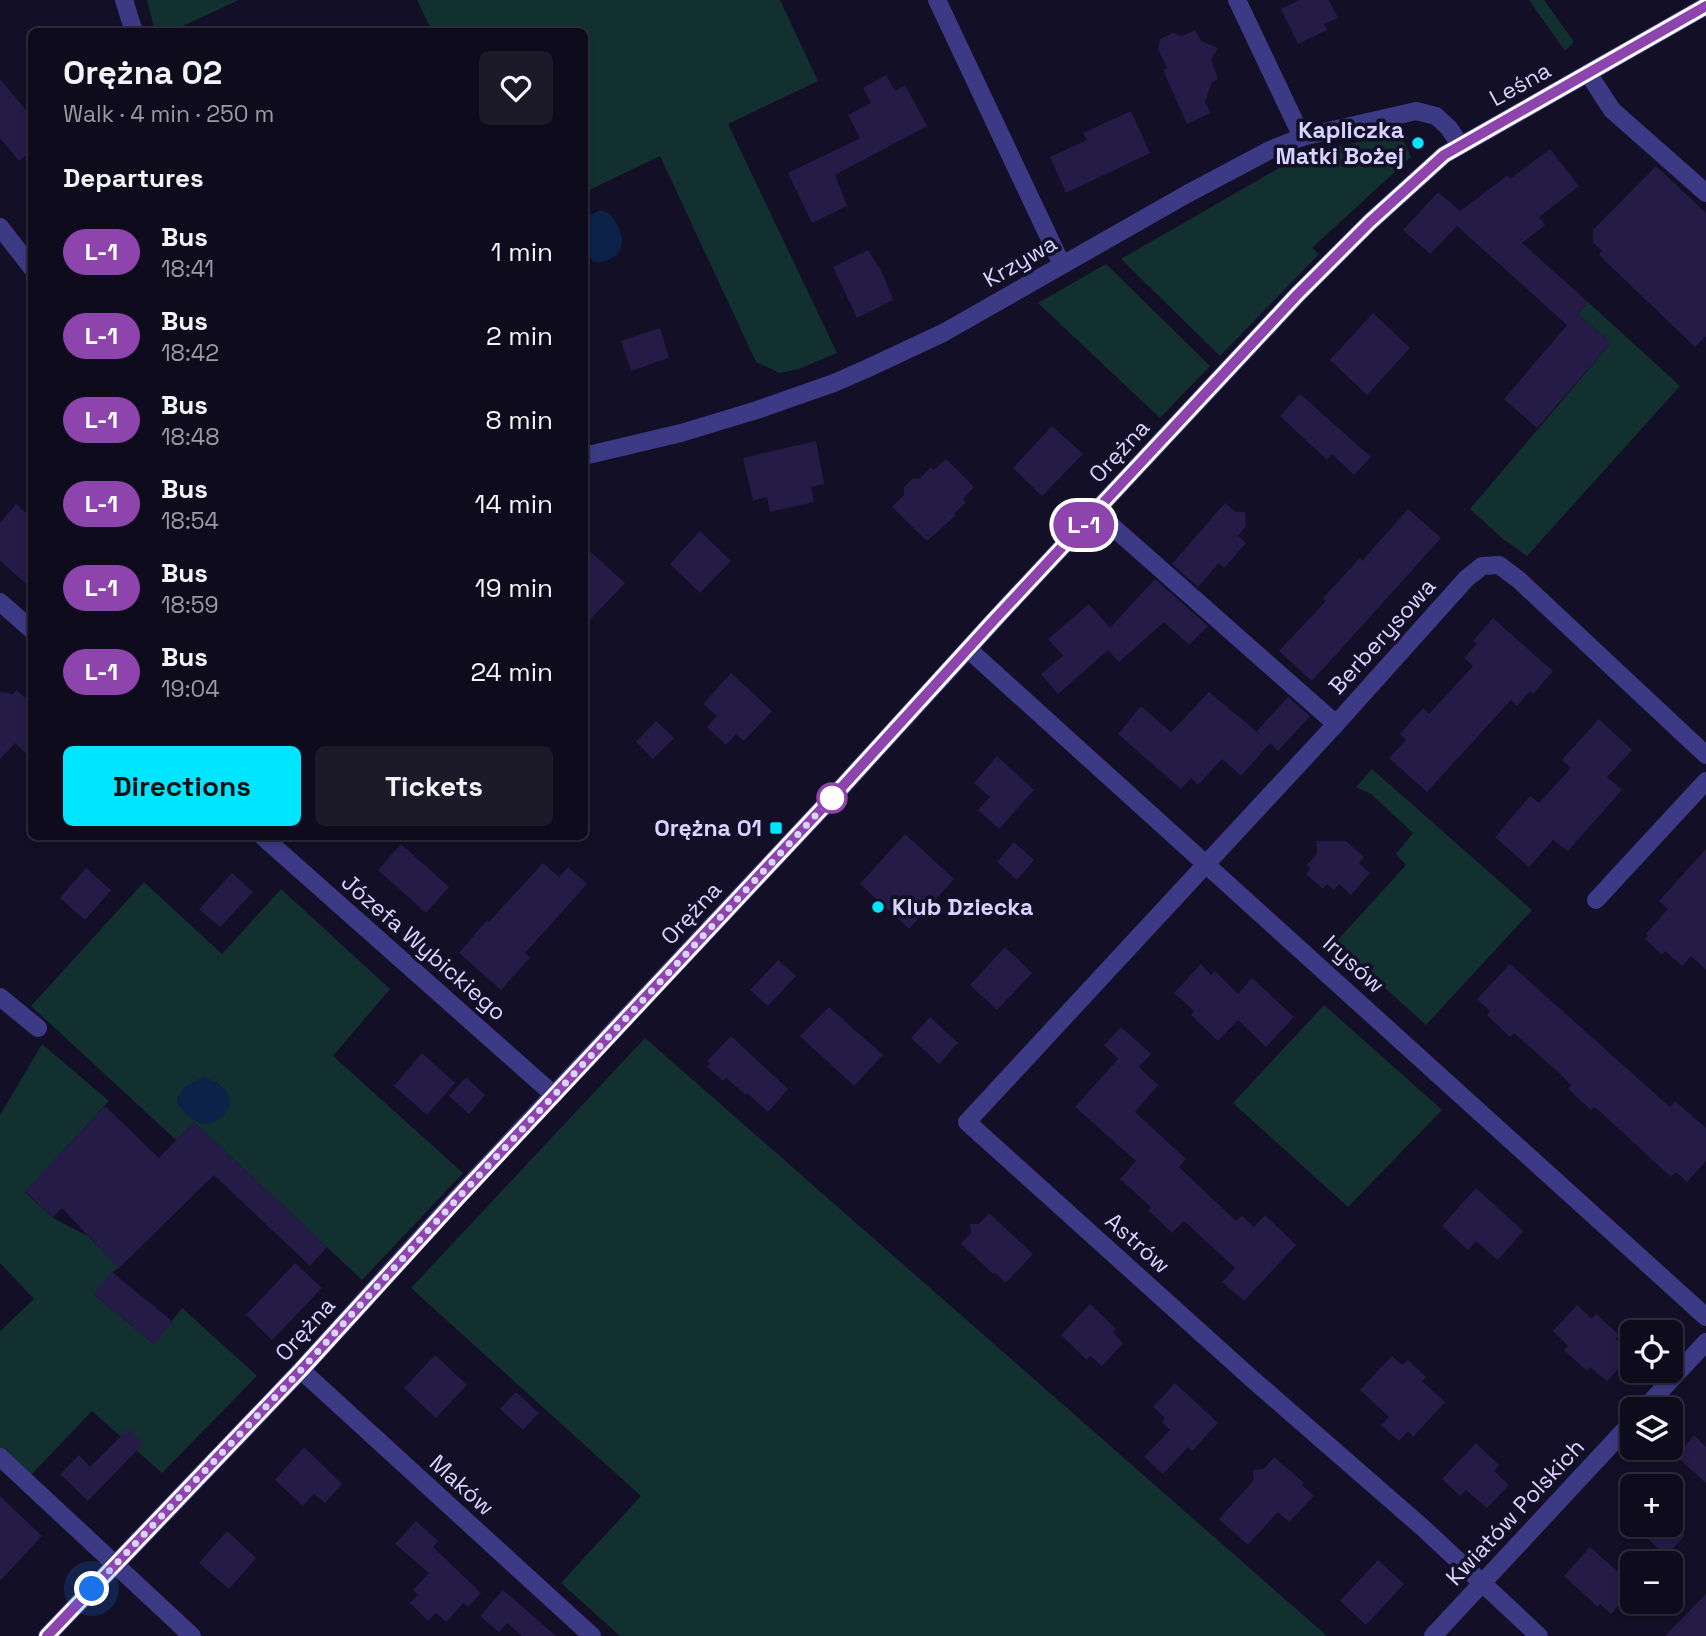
<!DOCTYPE html>
<html lang="en">
<head>
<meta charset="utf-8">
<style>
  :root { --surface:#0e0b1c; --page:#1c1929; --text:#f1f3f6; --muted:#9b9ba3; --line:#2e2b3b; --accent:#00e5ff }
  body { margin:0; font-family:"Space Grotesk",sans-serif; background:var(--page); color:var(--text); height:100vh; display:flex; flex-direction:column; font-size:26px; white-space:nowrap }
  * { box-sizing:border-box; margin:0 }
  p { font-size:23px; color:var(--muted) }
  .icon { flex:none; width:38px; height:38px; fill:none; stroke:currentColor; stroke-width:2; stroke-linecap:round; stroke-linejoin:round }
  .map { position:relative; flex:1; overflow:hidden }
  .panel { position:absolute; left:28px; top:28px; width:560px; height:812px; display:flex; flex-direction:column; background:var(--surface); border-radius:10px; box-shadow:0 4px 10px #0003,0 0 0 2px var(--line) }
  .panel>* { flex:none }
  .badge { padding:0 14px; border-radius:23px; font-size:24px; line-height:46px }
  .controls { position:absolute; left:1620px; top:1320px; display:grid; gap:14px }
  .controls a { display:grid; place-items:center; width:63px; height:63px; border-radius:10px; background:var(--surface); box-shadow:0 4px 10px #0003,0 0 0 2px var(--line); font-size:35px }
  .you { position:absolute; width:35px; height:35px; margin:-18px; border:5px solid #fff; border-radius:50%; background:#1a73e8; box-shadow:0 0 0 10px #1a73e833 }
  .map>.badge { position:absolute; translate:-50% -50%; box-shadow:0 0 0 4px #fff }
  h2 { padding:0 35px; font-size:26px; line-height:63px }
  .round { display:grid; place-items:center; flex:none; width:74px; height:74px; border-radius:10px; background:var(--page) }
  .head { display:flex; align-items:center; justify-content:space-between; height:119px; padding:0 35px }
  h1 { font-size:33px; font-weight:600; line-height:52px }
  .action { display:flex; gap:14px; margin-top:auto; padding:14px 35px }
  .action a { flex:1; height:80px; border-radius:10px; background:var(--accent); color:#111; font-size:28px; font-weight:600; line-height:80px; text-align:center }
  .action a+a { background:var(--page); color:var(--text) }
  ul { padding:0; list-style:none }
  li { display:flex; align-items:center; gap:21px; height:84px; padding:0 35px }
  li div { flex:1 }
  li b { display:block; font-size:26px }
  li em { font-style:normal }
  li .badge { min-width:77px; font-weight:700; text-align:center }
  .map>svg:first-child { display:block }
  .green { fill:#12302f; fill-rule:evenodd }
  .water { fill:#0c2248 }
  .building { fill:#241b47 }
  .lines { fill:none; stroke-linecap:round; stroke-linejoin:round }
  .minor { stroke:#3d3a85; stroke-width:18 }
  .line-casing { stroke:#fff; stroke-width:16 }
  .line { stroke:#8e44ad; stroke-width:10 }
  .walk { stroke:#d9d4ff; stroke-width:7; stroke-dasharray:0 12.6 }
  .poi-dot { fill:#00e5ff; stroke:#130f26; stroke-width:2.5 }
  .stop-dot { fill:#fff; stroke:#8e44ad; stroke-width:3.5 }
  .labels { text-anchor:middle; stroke-width:7; stroke-linejoin:round; paint-order:stroke }
  .street-label { font-size:23px; fill:#d9d4ff; stroke:#130f26 }
  .poi-label { font-size:23px; font-weight:bold; fill:#d9d4ff; stroke:#130f26; text-anchor:end }
</style>
</head>
<body>
<div class="map">
<svg width="1706" height="1636" viewBox="0 0 1706 1636">
  <rect width="100%" height="100%" fill="#130f26"/>
  <g class="green">
    <polygon points="147,0 239,0 172,31 155,31"/>
    <polygon points="417,0 780,0 818,81 728,124 837,353 799,369 780,373 756,362 660,156 585,192 584,32 432,31"/>
    <polygon points="1529,0 1544,0 1574,42 1565,51"/>
    <polygon points="1400,133 1411,157 1312,248 1319,254 1220,356 1121,259 1279,168 1321,150"/>
    <polygon points="1106,264 1210,366 1160,418 1038,303"/>
    <polygon points="1588,302 1680,386 1527,556 1503,539 1470,509 1611,343 1578,314"/>
    <polygon points="1372,769 1532,910 1426,1025 1335,943 1406,865 1396,854 1413,833 1371,794 1356,787"/>
    <path d="M 144,882 L 222,954 L 281,889 L 390,989 L 333,1056 L 463,1173 L 362,1280 L 194,1122 L 176,1140 L 31,1006 ZM 216,1082 L 230,1097 L 187,1114 L 178,1104 L 178,1096 Z"/>
    <polygon points="1324,1005 1442,1110 1348,1207 1233,1103"/>
    <polygon points="645,1038 1327,1636 620,1636 561,1583 641,1496 411,1288"/>
    <polygon points="42,1044 109,1101 25,1192 53,1218 88,1236 119,1268 112,1272 94,1295 154,1344 182,1308 257,1376 162,1473 92,1411 31,1475 0,1448 0,1331 34,1299 0,1263 0,1115"/>
  </g>
  <g class="water">
    <path d="M 601,210 C 614,213 625,234 621,247 C 619,257 606,261 598,263 L 593,261 L 585,252 L 585,217 Z"/>
    <path d="M 204,1077 C 225,1085 243,1101 219,1119 C 214,1122 210,1125 204,1124 C 193,1122 184,1112 178,1104 C 178,1088 191,1083 204,1077 Z"/>
  </g>
  <g class="building">
    <polygon points="1299,0 1329,0 1338,18 1324,24 1327,30 1298,44 1281,9"/>
    <polygon points="1195,30 1201,41 1218,48 1211,59 1218,79 1212,82 1205,102 1210,113 1187,124 1163,70 1167,68 1158,49 1160,39 1173,33 1182,36"/>
    <polygon points="886,75 895,91 905,85 927,126 835,175 847,206 812,223 788,173 860,138 848,115 871,103 863,88"/>
    <polygon points="0,79 32,117 32,151 19,161 0,138"/>
    <polygon points="1131,111 1150,153 1066,193 1050,157 1087,140 1083,133"/>
    <polygon points="1550,149 1579,186 1539,217 1545,225 1522,243 1588,302 1578,314 1611,343 1537,428 1504,399 1567,325 1457,226 1430,254 1403,230 1438,192 1460,211 1508,175 1510,179"/>
    <polygon points="1656,166 1706,213 1706,336 1695,347 1599,255 1602,251 1593,242 1593,230"/>
    <polygon points="868,250 883,274 893,300 857,318 833,267"/>
    <polygon points="1373,313 1410,348 1367,395 1330,360"/>
    <polygon points="660,328 669,358 631,371 621,341"/>
    <polygon points="1300,394 1371,457 1354,475 1332,454 1327,460 1280,416"/>
    <polygon points="1052,426 1083,454 1042,496 1013,468"/>
    <polygon points="816,441 824,484 811,487 814,502 770,512 767,497 753,501 743,458"/>
    <polygon points="946,459 974,487 963,499 966,502 954,514 956,515 927,541 892,507 904,495 904,487 912,479 919,479 931,467 934,470"/>
    <polygon points="1225,503 1236,512 1245,512 1246,526 1238,536 1246,543 1224,568 1219,563 1198,587 1172,564"/>
    <polygon points="16,504 32,518 32,589 0,561 0,523"/>
    <polygon points="1408,509 1441,538 1312,681 1279,651 1326,601 1323,598 1360,558 1362,561"/>
    <polygon points="700,531 731,561 700,593 670,564"/>
    <polygon points="584,546 625,583 584,626"/>
    <polygon points="1155,579 1208,626 1189,645 1164,622 1119,662 1108,650 1058,694 1041,674 1063,656 1048,639 1089,604 1110,628"/>
    <polygon points="1493,618 1553,671 1533,694 1530,691 1517,706 1511,700 1427,792 1389,758 1406,740 1400,734 1423,708 1429,714 1473,666 1464,658 1477,644 1473,641"/>
    <polygon points="731,673 772,711 744,741 736,734 726,745 707,727 717,716 703,704"/>
    <polygon points="16,690 32,703 32,759 15,743 0,759 0,692 13,694"/>
    <polygon points="1209,692 1263,737 1257,731 1288,697 1310,716 1278,751 1270,743 1241,776 1222,759 1198,785 1191,778 1181,789 1118,734 1141,706 1171,732"/>
    <polygon points="1599,719 1632,750 1607,777 1622,790 1568,851 1553,840 1529,867 1495,837 1530,796 1539,803 1571,768 1562,760"/>
    <polygon points="656,721 674,738 653,759 636,742"/>
    <polygon points="997,756 1034,790 999,829 978,810 990,797 974,783"/>
    <polygon points="905,834 954,879 909,929 860,884"/>
    <polygon points="1316,841 1346,841 1364,857 1359,863 1370,873 1351,895 1339,884 1334,890 1327,884 1323,889 1306,874 1310,868 1307,865 1317,854"/>
    <polygon points="1014,842 1034,860 1017,880 997,862"/>
    <polygon points="401,844 449,887 426,913 378,870"/>
    <polygon points="1706,849 1706,970 1691,956 1682,966 1665,951 1662,955 1645,939 1648,936 1646,934 1668,909 1659,901"/>
    <polygon points="543,863 559,877 568,867 587,884 525,953 530,958 501,990 459,953 487,920 489,922"/>
    <polygon points="86,868 111,890 85,920 60,898"/>
    <polygon points="232,873 253,892 220,927 199,909"/>
    <polygon points="1005,947 1032,973 997,1010 970,985"/>
    <polygon points="778,960 796,976 768,1006 750,990"/>
    <polygon points="1201,964 1211,975 1215,971 1238,994 1252,978 1294,1017 1266,1047 1238,1020 1218,1041 1191,1015 1194,1011 1174,993"/>
    <polygon points="1510,964 1670,1107 1675,1101 1706,1128 1706,1161 1687,1182 1676,1172 1671,1177 1595,1107 1591,1110 1568,1089 1571,1085 1558,1072 1514,1033 1510,1037 1487,1015 1490,1011 1477,999"/>
    <polygon points="829,1007 883,1055 854,1086 800,1036"/>
    <polygon points="930,1017 958,1043 939,1064 911,1038"/>
    <polygon points="1121,1027 1151,1054 1139,1067 1158,1085 1135,1112 1186,1159 1179,1167 1236,1221 1242,1216 1254,1227 1265,1215 1296,1245 1244,1301 1222,1282 1235,1268 1184,1221 1172,1233 1148,1210 1151,1207 1120,1179 1136,1161 1075,1107 1118,1059 1104,1045"/>
    <polygon points="731,1036 788,1089 768,1112 747,1093 746,1095 726,1078 723,1081 707,1067 710,1063 707,1061"/>
    <polygon points="422,1053 455,1083 427,1115 394,1086"/>
    <polygon points="466,1077 485,1095 469,1114 449,1096"/>
    <polygon points="105,1106 159,1158 194,1122 327,1247 310,1266 214,1175 119,1268 62,1208 53,1218 25,1191"/>
    <polygon points="1476,1188 1523,1231 1498,1260 1476,1241 1468,1250 1442,1226"/>
    <polygon points="989,1213 1033,1254 1006,1283 995,1273 993,1274 961,1244 971,1233 970,1224 979,1224"/>
    <polygon points="295,1263 322,1288 272,1340 246,1315"/>
    <polygon points="112,1272 173,1322 154,1344 93,1294"/>
    <polygon points="1090,1304 1116,1329 1113,1332 1123,1343 1102,1366 1090,1356 1087,1360 1061,1335"/>
    <polygon points="1577,1305 1592,1319 1596,1314 1619,1335 1616,1339 1632,1354 1607,1381 1590,1367 1587,1371 1564,1350 1568,1346 1553,1331"/>
    <polygon points="435,1355 467,1385 436,1418 404,1388"/>
    <polygon points="1392,1356 1402,1365 1408,1360 1426,1377 1422,1381 1445,1402 1413,1437 1408,1431 1399,1441 1381,1425 1389,1417 1360,1390"/>
    <polygon points="1175,1383 1218,1423 1192,1451 1188,1447 1163,1474 1144,1457 1170,1430 1162,1422 1165,1418 1153,1407"/>
    <polygon points="516,1392 539,1413 523,1430 500,1409"/>
    <polygon points="128,1429 143,1444 88,1501 60,1474 79,1455 90,1467"/>
    <polygon points="1694,1435 1706,1447 1706,1483 1676,1456"/>
    <polygon points="1476,1443 1499,1465 1494,1471 1509,1485 1487,1508 1466,1490 1460,1496 1442,1479"/>
    <polygon points="304,1447 342,1484 325,1503 314,1494 303,1506 275,1480"/>
    <polygon points="1274,1457 1304,1483 1302,1485 1314,1496 1289,1522 1278,1512 1248,1545 1219,1519 1254,1480 1253,1470 1264,1469"/>
    <polygon points="0,1496 42,1536 0,1581"/>
    <polygon points="416,1521 438,1541 433,1547 481,1593 468,1607 463,1603 446,1622 436,1613 428,1621 410,1603 418,1595 413,1590 429,1573 395,1544"/>
    <polygon points="1656,1524 1674,1524 1685,1535 1666,1556 1645,1536"/>
    <polygon points="227,1531 256,1558 229,1589 199,1563"/>
    <polygon points="1590,1547 1624,1577 1622,1579 1633,1589 1611,1614 1600,1604 1598,1607 1564,1576"/>
    <polygon points="1378,1560 1404,1584 1366,1625 1340,1601"/>
    <polygon points="503,1590 556,1636 522,1636 507,1623 499,1632 480,1616"/>
    <polygon points="1706,1594 1706,1636 1665,1636"/>
  </g>
  <g class="lines">
    <g class="minor">
      <polyline points="124,0 134,32"/>
      <polyline points="937,0 1062,265"/>
      <polyline points="1237,0 1302,137"/>
      <polyline points="1588,73 1612,110 1706,193"/>
      <polyline points="0,227 32,268"/>
      <polyline points="584,456 681,433 757,410 834,383 866,369 943,333 1187,194 1270,150 1302,137 1416,111 1436,116 1449,128 1460,145"/>
      <polyline points="1096,512 1336,724"/>
      <polyline points="0,602 32,630"/>
      <polyline points="968,649 1706,1317"/>
      <polyline points="262,836 554,1095"/>
      <polyline points="1596,900 1706,781"/>
      <polyline points="0,997 38,1028"/>
      <polyline points="301,1370 592,1636"/>
      <polyline points="1644,1409 1706,1342"/>
      <polyline points="0,1457 192,1636"/>
      <polyline points="47,1636 301,1370 455,1200 841,788 1007,606 1297,295 1370,222 1444,155 1706,6"/>
      <polyline points="1433,1636 1633,1421"/>
      <polyline points="1539,1636 1422,1527 1251,1378 967,1122 1336,724 1466,579 1482,566 1499,565 1519,580 1706,755"/>
    </g>
  </g>
  <g class="lines">
    <g class="line-casing">
      <polyline id="line" points="47,1636 301,1370 456,1200 841,788 994,620 1297,295 1370,222 1444,155 1706,6"/>
    </g>
    <use href="#line" class="line"/>
    <polyline class="walk" points="92,1589 301,1370 456,1200 832,798"/>
  </g>
  <g class="poi-dot">
    <circle cx="1418" cy="143" r="7"/>
    <rect x="769" y="821" width="14" height="14" rx="3.5"/>
    <circle cx="878" cy="907" r="7"/>
  </g>
  <circle class="stop-dot" cx="832" cy="798" r="14"/>
  <g class="labels">
    <g class="street-label">
      <text transform="translate(1520 84) rotate(-29)" y="8">Leśna</text>
      <text transform="translate(1020 261) rotate(-30)" y="8">Krzywa</text>
      <text transform="translate(1119 451) rotate(-47)" y="8">Orężna</text>
      <text transform="translate(1382 636) rotate(-48)" y="8">Berberysowa</text>
      <text transform="translate(691 913) rotate(-47)" y="8">Orężna</text>
      <text transform="translate(424 947) rotate(41)" y="8">Józefa Wybickiego</text>
      <text transform="translate(1354 964) rotate(42)" y="8">Irysów</text>
      <text transform="translate(1138 1243) rotate(42)" y="8">Astrów</text>
      <text transform="translate(305 1329) rotate(-48)" y="8">Orężna</text>
      <text transform="translate(462 1485) rotate(42)" y="8">Maków</text>
      <text transform="translate(1515 1512) rotate(-47)" y="8">Kwiatów Polskich</text>
    </g>
    <g class="poi-label">
      <text x="1404" y="138">Kapliczka<tspan x="1404" dy="26">Matki Bożej</tspan></text>
      <text x="762" y="836">Orężna 01</text>
      <text x="892" y="915" text-anchor="start">Klub Dziecka</text>
    </g>
  </g>
</svg>
<div class="controls">
<a><svg class="icon" aria-label="locate" viewBox="0 0 24 24"><circle cx="12" cy="12" r="6"/><path d="M12 2v4M12 18v4M2 12h4M18 12h4"/></svg></a>
<a><svg class="icon" aria-label="layers" viewBox="0 0 24 24"><path d="M12 4l9 5-9 5-9-5zM3 14l9 5 9-5"/></svg></a>
<a>+</a>
<a>−</a>
</div>
<div class="you" style="left:92px;top:1589px"></div>
<b class="badge" style="left:1084px;top:525px;background:#8e44ad;color:#fff">L-1</b>
<section class="panel">
<div class="head"><div><h1>Orężna 02</h1><p>Walk · 4 min · 250 m</p></div><a class="round"><svg class="icon" aria-label="heart" viewBox="0 0 24 24"><path d="M12 20l-8-8c-3-5 5-10 8-4 3-6 11-1 8 4z"/></svg></a></div>
<h2>Departures</h2>
<ul>
<li><span class="badge" style="background:#8e44ad;color:#fff">L-1</span><div><b>Bus</b><p>18:41</p></div><em>1 min</em></li>
<li><span class="badge" style="background:#8e44ad;color:#fff">L-1</span><div><b>Bus</b><p>18:42</p></div><em>2 min</em></li>
<li><span class="badge" style="background:#8e44ad;color:#fff">L-1</span><div><b>Bus</b><p>18:48</p></div><em>8 min</em></li>
<li><span class="badge" style="background:#8e44ad;color:#fff">L-1</span><div><b>Bus</b><p>18:54</p></div><em>14 min</em></li>
<li><span class="badge" style="background:#8e44ad;color:#fff">L-1</span><div><b>Bus</b><p>18:59</p></div><em>19 min</em></li>
<li><span class="badge" style="background:#8e44ad;color:#fff">L-1</span><div><b>Bus</b><p>19:04</p></div><em>24 min</em></li>
</ul>
<div class="action"><a>Directions</a><a>Tickets</a></div>
</section>
</div>
</body>
</html>
